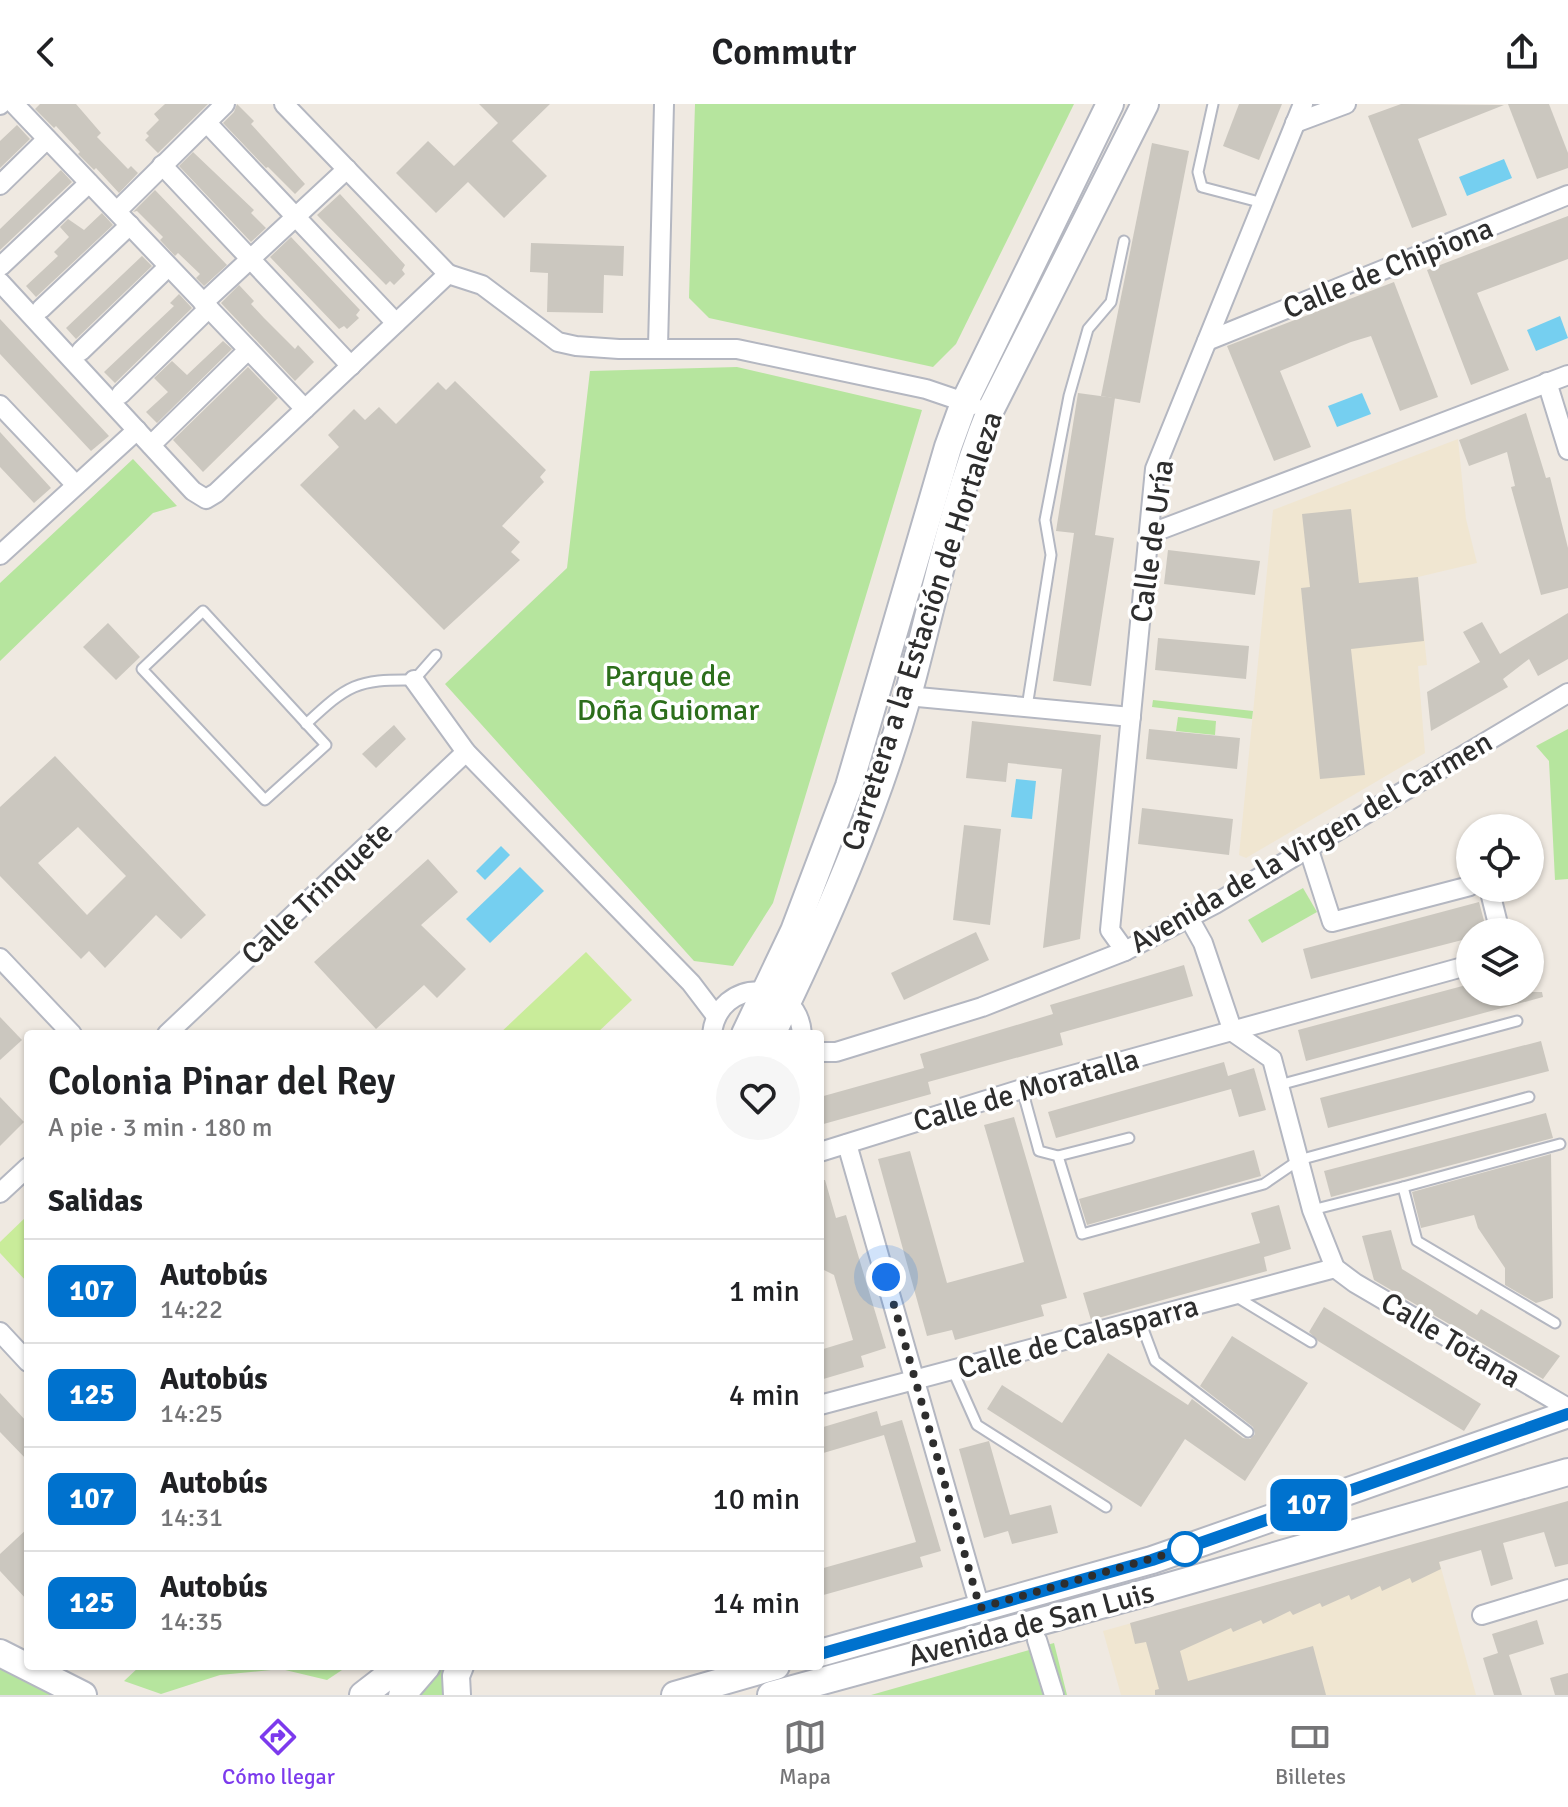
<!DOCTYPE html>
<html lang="es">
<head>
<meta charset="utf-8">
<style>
  :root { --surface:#fff; --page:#f6f6f6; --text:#202124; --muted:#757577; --line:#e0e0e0; --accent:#7c3aed }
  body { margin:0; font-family:Signika,sans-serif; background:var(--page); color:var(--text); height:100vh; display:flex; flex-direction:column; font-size:30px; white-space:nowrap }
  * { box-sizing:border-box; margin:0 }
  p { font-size:26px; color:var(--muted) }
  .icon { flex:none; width:44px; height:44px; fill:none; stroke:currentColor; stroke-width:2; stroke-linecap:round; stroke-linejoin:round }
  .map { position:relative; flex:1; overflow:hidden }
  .panel { position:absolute; left:24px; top:926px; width:800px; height:640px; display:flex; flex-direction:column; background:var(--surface); border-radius:8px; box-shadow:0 2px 6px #0004 }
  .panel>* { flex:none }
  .badge { padding:0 16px; border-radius:12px; font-size:28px; line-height:52px }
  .fabs { position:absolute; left:1456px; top:710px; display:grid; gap:16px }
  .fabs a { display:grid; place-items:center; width:88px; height:88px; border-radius:50%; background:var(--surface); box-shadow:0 2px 6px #0004; font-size:40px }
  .you { position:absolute; width:40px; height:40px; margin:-20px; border:6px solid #fff; border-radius:50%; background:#1a73e8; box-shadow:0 0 0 12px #1a73e833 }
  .map>.badge { position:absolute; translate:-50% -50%; box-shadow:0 0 0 4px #fff }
  h2 { padding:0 24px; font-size:30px; line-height:72px }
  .round { display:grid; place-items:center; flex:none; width:84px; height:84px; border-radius:42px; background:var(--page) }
  .head { display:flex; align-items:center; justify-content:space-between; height:136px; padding:0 24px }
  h1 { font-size:38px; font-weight:600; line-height:60px }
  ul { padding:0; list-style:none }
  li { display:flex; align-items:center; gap:24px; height:104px; padding:0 24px; border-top:2px solid var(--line) }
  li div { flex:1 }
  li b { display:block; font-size:30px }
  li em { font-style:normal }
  li .badge { min-width:88px; font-weight:700; text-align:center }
  header { display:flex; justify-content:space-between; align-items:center; height:104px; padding:0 24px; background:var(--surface); font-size:36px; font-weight:600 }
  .menu { display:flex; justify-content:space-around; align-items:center; height:112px; border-top:2px solid var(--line); background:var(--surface); font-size:22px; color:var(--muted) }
  .menu a { display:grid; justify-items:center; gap:4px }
  .menu .current { color:var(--accent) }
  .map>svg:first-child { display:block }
  .education { fill:#f0e6d1 }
  .green { fill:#b6e59e }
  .pitch { fill:#c9ec9a }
  .water { fill:#75cff0 }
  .building { fill:#cbc7bf; fill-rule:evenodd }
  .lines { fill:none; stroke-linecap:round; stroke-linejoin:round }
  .lane-casing { stroke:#b4b7c1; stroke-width:13 }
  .street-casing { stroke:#b4b7c1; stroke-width:22 }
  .secondary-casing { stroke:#b4b7c1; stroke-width:30 }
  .lane { stroke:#fff; stroke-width:9 }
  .street { stroke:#fff; stroke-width:18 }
  .secondary { stroke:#fff; stroke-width:26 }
  .line-casing { stroke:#fff; stroke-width:18 }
  .line { stroke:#0072ce; stroke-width:12 }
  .walk { stroke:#2e2e2e; stroke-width:8; stroke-dasharray:0 14.4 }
  .stop-dot { fill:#fff; stroke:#0072ce; stroke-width:4 }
  .labels { text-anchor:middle; stroke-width:7; stroke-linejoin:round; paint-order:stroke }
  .street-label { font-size:30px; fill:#2e2e2e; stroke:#fff }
  .park-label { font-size:30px; fill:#2c6e1b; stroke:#fff }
</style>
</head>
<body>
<header><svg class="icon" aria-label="back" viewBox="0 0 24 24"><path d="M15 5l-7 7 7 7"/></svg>Commutr<svg class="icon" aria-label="share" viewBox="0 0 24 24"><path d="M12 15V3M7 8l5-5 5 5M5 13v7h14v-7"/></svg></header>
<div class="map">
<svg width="1568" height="1591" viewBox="0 0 1568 1591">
  <rect width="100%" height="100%" fill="#efe9e1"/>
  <g class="education">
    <polygon points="1458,335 1466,415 1477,459 1418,473 1427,561 1418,562 1425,649 1246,754 1239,751 1273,406"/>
    <polygon points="1433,1435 1476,1591 1121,1591 1103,1527"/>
  </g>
  <g class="green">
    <polygon points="695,0 1074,0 956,240 933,263 709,214 689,194"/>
    <polygon points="737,263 922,306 773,799 733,862 694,857 445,580 567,464 590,267"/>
    <polygon points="133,355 177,402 153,409 0,557 0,479"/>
    <polygon points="1153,596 1253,607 1252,615 1152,603"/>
    <polygon points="1178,613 1216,617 1215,631 1176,627"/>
    <polygon points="1568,625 1568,775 1555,776 1549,657 1536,642"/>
    <polygon points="1303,784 1317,808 1262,839 1248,816"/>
    <polygon points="1054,1539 1067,1591 871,1591"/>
    <polygon points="0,1557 66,1591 0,1591"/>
    <polygon points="140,1562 348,1562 327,1576 281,1565 220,1571 161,1590 124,1577"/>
    <polygon points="443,1562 444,1591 416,1591"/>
  </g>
  <g class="pitch">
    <polygon points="586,848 632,896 596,930 499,930"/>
    <polygon points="28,1111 28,1179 0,1149 0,1138"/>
  </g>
  <g class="water">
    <polygon points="1504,55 1512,74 1467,92 1459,73"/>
    <polygon points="1560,212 1568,234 1536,247 1527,226"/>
    <polygon points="1362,289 1371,310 1337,323 1328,302"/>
    <polygon points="1016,675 1036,677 1032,715 1011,713"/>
    <polygon points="501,742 510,751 485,776 476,767"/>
    <polygon points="520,763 544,787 490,839 466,815"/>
  </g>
  <g class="building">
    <polygon points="40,0 76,0 101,29 97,33 128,65 131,62 138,69 119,89 96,64 94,66 78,50 80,48 56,22 54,24 35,5"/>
    <polygon points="165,0 208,0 158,49 145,36 149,32 146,29 159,16 154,10"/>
    <polygon points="237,0 254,17 251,20 305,80 295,90 268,63 266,64 223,19 234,8"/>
    <polygon points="479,0 550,0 512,37 547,72 504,114 468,78 436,109 396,69 428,37 454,62 498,19"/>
    <polygon points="1239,0 1282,0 1259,56 1223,42"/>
    <polygon points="1401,0 1504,1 1418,35 1447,111 1412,124 1368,12"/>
    <polygon points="1508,0 1549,0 1568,49 1568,64 1537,75"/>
    <polygon points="17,21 30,35 0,64 0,37"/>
    <polygon points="1152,39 1189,47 1140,299 1101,292"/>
    <polygon points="193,48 254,106 251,109 266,124 251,138 179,62"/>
    <polygon points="61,66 72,78 0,146 0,125"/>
    <polygon points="155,86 227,161 204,182 196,174 200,170 178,149 175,152 160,136 163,133 137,107 133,108"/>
    <polygon points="340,90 405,161 402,166 405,170 394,181 390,177 386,181 317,111"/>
    <polygon points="102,109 113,121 36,193 26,182 58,152 54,148 69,133 60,123 68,115 84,126"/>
    <polygon points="1568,112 1568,155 1477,189 1509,266 1471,281 1427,166"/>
    <polygon points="291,133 360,206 356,211 359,214 347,225 344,222 339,225 270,153"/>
    <polygon points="531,139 624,142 623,172 604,171 603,209 547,208 548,169 530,168"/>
    <polygon points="142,152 152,162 76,235 66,224"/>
    <polygon points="1394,178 1438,293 1400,307 1371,232 1351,238 1280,267 1311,343 1274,357 1227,242"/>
    <polygon points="239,181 254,197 251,200 264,214 295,245 298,241 314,258 295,277 221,199"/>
    <polygon points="179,190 192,204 115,279 104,268 174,202 170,199"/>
    <polygon points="0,215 109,332 91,347 0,250"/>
    <polygon points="223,237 232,245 157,319 146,308 168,288 154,274 172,257 187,271"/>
    <polygon points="248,263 278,294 203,368 173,336"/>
    <polygon points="455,277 546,366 540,373 544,378 502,422 520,438 511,448 520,456 444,526 300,381 339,343 328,331 354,305 365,316 379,303 396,320 438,278 446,286"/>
    <polygon points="1078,289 1115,294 1095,431 1114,434 1091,582 1053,577 1074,429 1056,427"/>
    <polygon points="1526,309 1546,374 1550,373 1568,444 1568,484 1541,491 1511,383 1515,382 1507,348 1469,362 1459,336"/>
    <polygon points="0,328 51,384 34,399 0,363"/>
    <polygon points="1351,405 1359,479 1418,473 1424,537 1351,545 1365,671 1320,675 1301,484 1310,483 1302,410"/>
    <polygon points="1168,446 1260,457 1255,491 1164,480"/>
    <polygon points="1568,509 1568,555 1538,572 1529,555 1503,575 1508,583 1431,627 1427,588 1480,558 1463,528 1482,518 1500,550"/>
    <polygon points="108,519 140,553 116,576 83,543"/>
    <polygon points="1158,534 1249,542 1246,575 1155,566"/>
    <polygon points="972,617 1101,631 1080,835 1043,844 1062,665 1008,659 1006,678 966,674"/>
    <polygon points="394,621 406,635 376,664 362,650"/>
    <polygon points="1149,625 1240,634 1237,665 1146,655"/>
    <path d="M 55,652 L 206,811 L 181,835 L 156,811 L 105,864 L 89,847 L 81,855 L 0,772 L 0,703 ZM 78,723 L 126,772 L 87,811 L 38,759 Z"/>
    <polygon points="1142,704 1233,715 1229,751 1138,740"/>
    <polygon points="964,721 1001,725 990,821 953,816"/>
    <polygon points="428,755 458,788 421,821 466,865 437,894 424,881 376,925 314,858"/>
    <polygon points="1479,798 1487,828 1470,828 1470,834 1311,875 1303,845"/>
    <polygon points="976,828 989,856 904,896 891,869"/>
    <polygon points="1184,861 1193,892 1060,929 1063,941 928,978 931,990 820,1021 820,993 924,964 920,950 1053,910 1050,901"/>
    <polygon points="1470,880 1470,888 1542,888 1543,893 1306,957 1298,926"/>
    <polygon points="0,913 22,936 0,956"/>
    <polygon points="1541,937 1549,967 1328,1024 1320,994"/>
    <polygon points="1224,958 1228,972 1254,964 1266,1006 1239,1013 1231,985 1056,1034 1048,1008"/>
    <polygon points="0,993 24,1018 0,1042"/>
    <polygon points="1546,1009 1553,1034 1331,1093 1324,1067"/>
    <polygon points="1014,1013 1067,1194 1041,1201 1044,1212 955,1236 952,1226 927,1232 878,1055 910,1047 947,1179 1024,1158 984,1021"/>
    <polygon points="1254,1046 1261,1072 1087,1121 1079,1095"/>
    <polygon points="1551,1050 1553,1194 1536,1199 1505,1181 1505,1164 1478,1124 1474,1111 1421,1124 1412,1088"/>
    <polygon points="820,1076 825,1076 836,1114 846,1111 886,1244 861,1252 864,1263 820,1276 820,1246 853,1236 834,1171 820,1164"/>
    <polygon points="1279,1101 1291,1145 1264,1153 1267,1167 1091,1216 1083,1189 1260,1139 1251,1109"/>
    <polygon points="1391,1126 1402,1165 1477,1211 1481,1205 1560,1252 1543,1275 1374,1176 1362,1132"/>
    <polygon points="1324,1203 1481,1300 1464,1327 1318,1237 1309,1228"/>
    <polygon points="1232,1232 1308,1279 1245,1377 1185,1335 1141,1403 987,1305 1002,1281 1062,1319 1108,1249 1188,1301 1192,1295 1243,1334 1250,1335 1255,1330 1253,1323 1200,1282"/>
    <polygon points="0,1289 28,1319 28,1357 0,1328"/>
    <polygon points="877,1307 881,1322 902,1316 941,1447 920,1453 923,1463 820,1492 820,1465 916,1438 884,1331 820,1350 820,1324"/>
    <polygon points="989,1337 1010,1411 1051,1401 1058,1429 1012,1440 1008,1427 984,1434 959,1345"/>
    <polygon points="1568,1397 1568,1460 1555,1463 1544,1428 1503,1439 1513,1475 1491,1482 1481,1446 1439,1458 1441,1465 1412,1479 1410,1474 1382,1487 1380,1482 1351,1496 1349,1491 1322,1503 1320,1499 1293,1511 1290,1507 1263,1520 1261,1516 1233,1528 1231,1524 1180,1547 1188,1577 1313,1542 1326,1591 1155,1591 1155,1586 1159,1585 1146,1538 1135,1540 1130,1519"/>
    <polygon points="28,1424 28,1497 0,1467 0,1450"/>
    <polygon points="1537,1516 1544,1540 1509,1551 1522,1591 1494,1591 1483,1554 1498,1549 1492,1530"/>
    <polygon points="1568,1569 1568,1591 1555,1591 1550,1574"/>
  </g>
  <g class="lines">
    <g class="lane-casing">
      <g id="lane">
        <polyline points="1213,0 1198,68 1202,83 1263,99"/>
        <polygon points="203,507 326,641 265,696 142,565"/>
        <polyline points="1027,603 1051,451 1045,416 1069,292 1088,225 1111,198 1124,137"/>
        <path d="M 306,620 C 348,581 356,575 414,576 L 436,551"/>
        <polyline points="1279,981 1517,917"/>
        <polyline points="1022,985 1039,1047 1058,1052 1082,1130 1264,1080 1299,1056 1529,993"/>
        <polyline points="1058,1052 1129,1034"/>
        <polyline points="1403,1083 1560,1040"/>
        <polyline points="1312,1106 1403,1083 1417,1137 1555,1219"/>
        <polyline points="1235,1192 1311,1238"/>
        <polyline points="1140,1217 1155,1257 1248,1328"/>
        <polyline points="953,1267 977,1321 1106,1403"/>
      </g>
    </g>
    <g class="street-casing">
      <g id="street">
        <polyline points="14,0 305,305"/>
        <polyline points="284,0 448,170"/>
        <polyline points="0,1 1,0"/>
        <polyline points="207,19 396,219"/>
        <polyline points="1295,19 1346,0"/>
        <polyline points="162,61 351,262"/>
        <polyline points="0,81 47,35"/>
        <polyline points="117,107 225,0"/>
        <polyline points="1,162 89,79"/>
        <polyline points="448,170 482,181 558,238 576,242 619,245 737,245 926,285 973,301"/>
        <polyline points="0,178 193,387 206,395 216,389 448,170"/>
        <polyline points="203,199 347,65"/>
        <polyline points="41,205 130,121"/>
        <polyline points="1207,237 1568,91"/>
        <polyline points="658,243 664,0"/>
        <polyline points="81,247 168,163"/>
        <polyline points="1547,278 1568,346"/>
        <polyline points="121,290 209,204"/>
        <polyline points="0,301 76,381"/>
        <polyline points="151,341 248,246"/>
        <polyline points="1149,430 1568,271"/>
        <polyline points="0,451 137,326"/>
        <polyline points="414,576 466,648 691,879 716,912"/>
        <polyline points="907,592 1131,613"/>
        <polyline points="1308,743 1332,818 1470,782"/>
        <polyline points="1489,784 1500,828"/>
        <polyline points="1189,814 1203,839 1233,928 1272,955 1312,1106 1335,1164 1355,1179 1568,1304"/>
        <polyline points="1125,847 1110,826 1155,365 1303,0"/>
        <polyline points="0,854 72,930"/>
        <polyline points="167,930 466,648"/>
        <path d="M 712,930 C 718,873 798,873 802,930"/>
        <polyline points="820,948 836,948 982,903 1125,847 1215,800 1568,589"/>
        <polyline points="847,1040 980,1504"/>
        <polyline points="820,1048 1022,985 1470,861"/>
        <polyline points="0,1089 28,1063"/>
        <polyline points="0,1228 28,1258"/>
        <polyline points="820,1301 1335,1164"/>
        <polyline points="1482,1511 1568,1485"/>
        <polyline points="1037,1536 1054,1591"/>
      </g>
    </g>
    <g class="secondary-casing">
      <g id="secondary">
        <polyline points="745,930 794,827 849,682 948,343 964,299 1110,0"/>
        <path d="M 772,930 C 825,821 875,708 908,591 C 934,495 953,398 991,305 L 1145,0"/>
        <polyline points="0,1549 83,1591"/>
        <polyline points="820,1549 1152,1456 1568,1310"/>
        <polyline points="363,1591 385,1574 395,1562"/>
        <polyline points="402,1591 427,1562"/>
        <polyline points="457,1591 456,1572 460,1562"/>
        <polyline points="675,1591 776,1562"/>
        <polyline points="771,1591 1163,1484 1568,1368"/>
      </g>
    </g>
    <use href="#lane" class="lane"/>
    <use href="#street" class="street"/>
    <use href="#secondary" class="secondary"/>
  </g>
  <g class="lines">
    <g class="line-casing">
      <polyline id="line" points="820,1550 1152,1456 1568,1310"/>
    </g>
    <use href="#line" class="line"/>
    <polyline class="walk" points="886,1173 980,1504 1185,1445"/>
  </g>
  <circle class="stop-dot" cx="1185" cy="1445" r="16"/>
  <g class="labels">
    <g class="street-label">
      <text transform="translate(1388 164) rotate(-22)" y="10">Calle de Chipiona</text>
      <text transform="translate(1152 437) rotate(-82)" y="10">Calle de Uría</text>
      <text transform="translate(922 527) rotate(-72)" y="10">Carretera a la Estación de Hortaleza</text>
      <text transform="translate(1311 738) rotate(-30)" y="10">Avenida de la Virgen del Carmen</text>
      <text transform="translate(317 789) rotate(-43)" y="10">Calle Trinquete</text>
      <text transform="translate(1026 986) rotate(-16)" y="10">Calle de Moratalla</text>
      <text transform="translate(1078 1233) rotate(-15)" y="10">Calle de Calasparra</text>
      <text transform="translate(1451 1236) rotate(31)" y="10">Calle Totana</text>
      <text transform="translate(1031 1520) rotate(-15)" y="10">Avenida de San Luis</text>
    </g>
    <g class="park-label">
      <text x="668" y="582">Parque de<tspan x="668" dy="34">Doña Guiomar</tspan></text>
    </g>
  </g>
</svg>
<div class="fabs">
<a><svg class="icon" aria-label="locate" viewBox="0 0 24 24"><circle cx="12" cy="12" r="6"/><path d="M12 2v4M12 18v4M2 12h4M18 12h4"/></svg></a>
<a><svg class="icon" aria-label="layers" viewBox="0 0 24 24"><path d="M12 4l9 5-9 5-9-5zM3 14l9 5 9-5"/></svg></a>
</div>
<div class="you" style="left:886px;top:1173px"></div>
<b class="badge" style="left:1309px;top:1401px;background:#0072ce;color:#fff">107</b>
<section class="panel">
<div class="head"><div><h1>Colonia Pinar del Rey</h1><p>A pie · 3 min · 180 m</p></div><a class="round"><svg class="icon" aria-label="heart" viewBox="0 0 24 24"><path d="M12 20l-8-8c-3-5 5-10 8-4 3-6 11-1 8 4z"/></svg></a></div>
<h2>Salidas</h2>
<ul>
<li><span class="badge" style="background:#0072ce;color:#fff">107</span><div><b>Autobús</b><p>14:22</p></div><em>1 min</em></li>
<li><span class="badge" style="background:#0072ce;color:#fff">125</span><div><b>Autobús</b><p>14:25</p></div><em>4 min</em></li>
<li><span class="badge" style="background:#0072ce;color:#fff">107</span><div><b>Autobús</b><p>14:31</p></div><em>10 min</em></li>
<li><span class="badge" style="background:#0072ce;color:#fff">125</span><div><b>Autobús</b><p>14:35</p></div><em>14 min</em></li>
</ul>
</section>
</div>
<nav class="menu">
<a class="current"><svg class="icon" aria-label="directions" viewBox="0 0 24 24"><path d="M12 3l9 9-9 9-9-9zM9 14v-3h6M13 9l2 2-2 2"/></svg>Cómo llegar</a>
<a><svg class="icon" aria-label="map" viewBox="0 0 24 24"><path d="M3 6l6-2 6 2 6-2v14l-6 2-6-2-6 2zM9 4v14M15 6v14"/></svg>Mapa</a>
<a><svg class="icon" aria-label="tickets" viewBox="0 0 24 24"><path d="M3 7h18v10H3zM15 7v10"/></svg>Billetes</a>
</nav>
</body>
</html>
